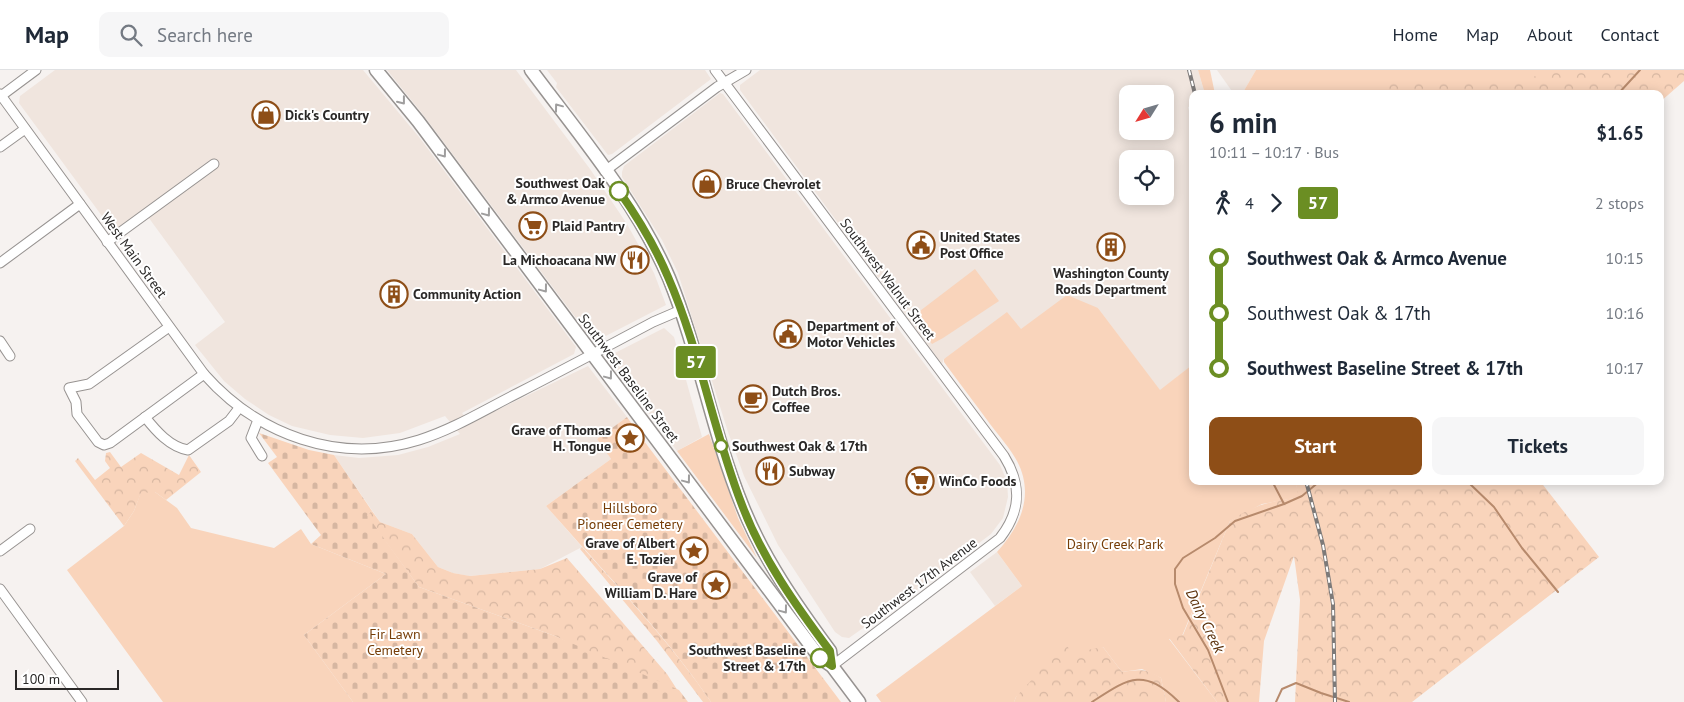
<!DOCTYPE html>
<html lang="en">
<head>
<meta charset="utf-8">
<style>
  :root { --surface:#fff; --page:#f6f6f7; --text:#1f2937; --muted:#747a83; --line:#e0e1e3; --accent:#8e4e17 }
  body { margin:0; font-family:"PT Sans",sans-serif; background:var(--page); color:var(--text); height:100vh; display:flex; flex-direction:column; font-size:19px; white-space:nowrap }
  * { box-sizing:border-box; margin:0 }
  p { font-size:16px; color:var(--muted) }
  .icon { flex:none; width:28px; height:28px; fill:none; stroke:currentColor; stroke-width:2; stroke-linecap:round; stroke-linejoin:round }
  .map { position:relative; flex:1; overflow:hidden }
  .drawer { position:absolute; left:1189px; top:20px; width:475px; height:395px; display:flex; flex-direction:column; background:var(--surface); border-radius:10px; box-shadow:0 2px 12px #0003 }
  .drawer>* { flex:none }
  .badge { padding:0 10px; border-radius:4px; font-size:18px; line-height:32px }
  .needle { width:32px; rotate:233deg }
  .controls { position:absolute; left:1119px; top:15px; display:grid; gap:10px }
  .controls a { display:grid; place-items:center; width:55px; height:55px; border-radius:10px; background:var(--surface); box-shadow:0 2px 12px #0003; font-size:25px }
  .scale { position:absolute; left:15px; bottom:12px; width:104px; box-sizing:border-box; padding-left:5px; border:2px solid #2a2827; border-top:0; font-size:14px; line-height:18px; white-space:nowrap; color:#2a2827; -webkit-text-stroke:4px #fff; paint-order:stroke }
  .map>.badge { position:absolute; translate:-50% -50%; box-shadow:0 0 0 2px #fff }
  .legs { display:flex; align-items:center; gap:8px; height:55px; padding:0 20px; font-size:16px }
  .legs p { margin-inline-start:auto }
  .head { display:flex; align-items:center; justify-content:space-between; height:85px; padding:0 20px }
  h1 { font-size:28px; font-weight:700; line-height:38px }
  .button { display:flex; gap:10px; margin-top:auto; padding:10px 20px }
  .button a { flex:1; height:58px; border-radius:10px; background:var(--accent); color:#fff; font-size:20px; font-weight:700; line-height:58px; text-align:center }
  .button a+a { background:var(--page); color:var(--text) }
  ul { padding:0 20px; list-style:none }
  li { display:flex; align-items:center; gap:18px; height:55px; font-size:19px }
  li i { display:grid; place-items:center; width:8px; height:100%; margin:0 6px; background:currentColor }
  li i::after { content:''; width:12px; height:12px; margin:-6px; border:4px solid; border-radius:50%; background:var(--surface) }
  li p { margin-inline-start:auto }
  li:first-child i { background:linear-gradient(#0000 50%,currentColor 0) }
  li:last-child i { background:linear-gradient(currentColor 50%,#0000 0) }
  header { display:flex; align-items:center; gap:30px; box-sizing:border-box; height:70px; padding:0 25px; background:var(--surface); border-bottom:1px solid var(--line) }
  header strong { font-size:24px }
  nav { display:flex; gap:28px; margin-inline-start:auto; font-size:18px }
  .search { width:350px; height:45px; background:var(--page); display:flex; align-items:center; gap:12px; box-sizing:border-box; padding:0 18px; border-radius:10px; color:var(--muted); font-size:19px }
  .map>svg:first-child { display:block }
  .built { fill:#f0e5de; fill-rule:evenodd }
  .green { fill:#f9d4bb }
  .forest { fill:url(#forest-crowns) }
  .cemetery { fill:url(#cemetery-stones) }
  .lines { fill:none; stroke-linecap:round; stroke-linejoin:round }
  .stream { stroke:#b78a6c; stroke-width:2 }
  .minor-casing { stroke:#979391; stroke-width:11 }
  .highway-casing { stroke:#979391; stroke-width:15 }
  .minor { stroke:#fff; stroke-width:9 }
  .highway { stroke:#fff; stroke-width:12 }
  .rail-casing { stroke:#7d7a79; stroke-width:4 }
  .rail { stroke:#fff; stroke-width:2; stroke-dasharray:5.5; stroke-linecap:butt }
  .oneway { stroke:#9f9e9e }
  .line-1-casing { stroke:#fff; stroke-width:11 }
  .line-1 { stroke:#6b8e23; stroke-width:8 }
  .stop-1-dot { fill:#fff; stroke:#6b8e23; stroke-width:2.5 }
  .labels { text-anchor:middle; stroke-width:4; stroke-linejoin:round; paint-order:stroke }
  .poi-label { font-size:14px; font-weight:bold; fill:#2a2827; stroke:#fff; text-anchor:start }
  .stop-label { font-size:14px; font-weight:bold; fill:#2a2827; stroke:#fff; text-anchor:end }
  .street-label { font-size:14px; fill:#2a2827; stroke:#fff }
  .park-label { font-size:14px; fill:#763d07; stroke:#fff }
  .water-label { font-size:15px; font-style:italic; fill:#5b300a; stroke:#fff }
</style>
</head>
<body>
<header>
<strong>Map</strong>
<div class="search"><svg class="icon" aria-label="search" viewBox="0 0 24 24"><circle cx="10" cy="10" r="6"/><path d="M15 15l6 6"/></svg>Search here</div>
<nav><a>Home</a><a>Map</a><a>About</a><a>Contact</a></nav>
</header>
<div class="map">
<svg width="1684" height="632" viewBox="0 0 1684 632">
  <defs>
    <pattern id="forest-crowns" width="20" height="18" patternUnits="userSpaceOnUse" patternTransform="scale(1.25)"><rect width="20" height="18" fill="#f9d4bb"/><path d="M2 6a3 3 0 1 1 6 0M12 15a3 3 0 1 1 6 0" fill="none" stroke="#d6b6a1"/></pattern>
    <pattern id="cemetery-stones" width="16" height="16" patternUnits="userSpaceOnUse" patternTransform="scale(1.25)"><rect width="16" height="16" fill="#f9d4bb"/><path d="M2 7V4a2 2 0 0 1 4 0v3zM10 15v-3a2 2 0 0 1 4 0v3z" fill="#d6b6a1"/></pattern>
  </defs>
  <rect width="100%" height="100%" fill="#f6f2f0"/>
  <g class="built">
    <polygon points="55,0 363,0 419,67 576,277 574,284 462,343 470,353 588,296 627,347 597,369 611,389 546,436 582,477 540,499 469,506 453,503 438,497 412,464 380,452 334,385 359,388 398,385 428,377 460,364 445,346 400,363 363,368 330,365 292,356 269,345 245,329 224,311 195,275 225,252 143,140 113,161 19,33 20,26"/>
    <polygon points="387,0 516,0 590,99 627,154 654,203 666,235 594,272 421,42"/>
    <polygon points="547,0 705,0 711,9 612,84 608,85 556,17 557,13"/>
    <path d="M 760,0 L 1198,0 L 1205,24 L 1192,24 L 1192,36 L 1188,37 L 1192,52 L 1192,295 L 1160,321 L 1098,238 L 1021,260 L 944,289 L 942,294 L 740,20 L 740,15 ZM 1128,24 L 1165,24 L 1165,61 L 1128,61 ZM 1128,89 L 1165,89 L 1165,126 L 1128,126 Z"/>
    <polygon points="1217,0 1256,0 1242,24 1234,24"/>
    <polygon points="720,23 723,24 1000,395 1007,411 1008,427 1003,448 991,464 914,522 849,568 842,567 835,562 778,475 744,406 728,362 678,203 662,170 622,107 622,102 624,96"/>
    <polygon points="664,258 674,267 702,367 677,381 607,287"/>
    <polygon points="997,482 1022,516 995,536 970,502"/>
  </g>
  <g class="green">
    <polygon points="1198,0 1210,0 1215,24 1205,24"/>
    <polygon points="1256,0 1624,0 1586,24 1242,24"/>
    <polygon points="975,199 999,231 943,268 932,274 912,247"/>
    <path d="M 1067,225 L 1098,238 L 1160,320 L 1192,295 L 1192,411 L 1295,411 L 1300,427 L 1262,434 L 1230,451 L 1182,566 L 1169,569 L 1217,632 L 1166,632 L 1161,608 L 1142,599 L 1122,602 L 1103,577 L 1016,627 L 1014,632 L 881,632 L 876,625 L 1022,516 L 997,482 C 1020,457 1035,425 1017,391 C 1010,378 999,366 990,354 C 975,333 959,313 944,292 L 944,289 L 1007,242 L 1021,259 Z"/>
    <polygon points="709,364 738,448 757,488 677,381"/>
    <polygon points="141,422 155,422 177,438 191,458 274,478 301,459 311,474 386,504 304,565 353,632 163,632 67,500 124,456 134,441"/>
  </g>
  <g class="forest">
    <polygon points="1558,0 1684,0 1684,11 1660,32 1660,24 1372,24 1396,8 1457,12 1514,12"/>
    <polygon points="110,382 121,397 141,383 179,405 189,385 201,402 166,430 155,422 141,423 134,441 124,456 75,391 78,388 95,410 110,398 105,391 106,383"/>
    <path d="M 1295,411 L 1540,411 L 1599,487 L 1412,632 L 1295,632 L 1300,530 L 1294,486 L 1264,571 L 1259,632 L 1217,632 L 1169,568 L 1183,565 L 1230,451 C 1255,434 1270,432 1299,427 Z"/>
    <polygon points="372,441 380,452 412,464 438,497 453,503 470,506 540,499 567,488 667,604 685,632 555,566 419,517 366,445"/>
    <path d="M 582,477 C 627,527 673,576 711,632 L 703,632 L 657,571 L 580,479 Z"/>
    <path d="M 1065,573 L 1072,583 L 1103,577 L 1122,602 C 1139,600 1145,598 1161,608 L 1166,632 L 1014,632 L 1016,627 Z"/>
  </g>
  <g class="cemetery">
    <path d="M 627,347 L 641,367 L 841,632 L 711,632 C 663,561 602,500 546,436 L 611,389 L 597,369 Z"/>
    <polygon points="259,363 309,380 334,385 372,441 367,445 419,517 555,566 679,620 688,632 353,632 304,565 386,504 311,474 321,465 268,393 277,387"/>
  </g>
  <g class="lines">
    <g class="stream">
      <polyline points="1618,24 1640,0"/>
      <polyline points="1272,411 1284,434"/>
      <polyline points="1464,411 1469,413 1494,437 1522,478 1558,522"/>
      <path d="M 1092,632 C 1129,608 1143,597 1179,632"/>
      <polyline points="1228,632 1208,580 1183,538 1175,514 1175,499 1183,488 1215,468 1235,451 1284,434 1302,426 1320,411"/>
      <polyline points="1276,632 1282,619 1296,613 1321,623 1349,632"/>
    </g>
    <g class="minor-casing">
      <g id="minor">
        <path d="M 715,0 L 1004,386 C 1022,415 1021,441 1000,468 L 832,596"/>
        <path d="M 0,24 L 204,304 C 258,365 339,395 419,370 C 454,359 486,339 518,323 C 563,300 608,276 653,252 L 681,240"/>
        <polyline points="1,26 36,0"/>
        <polyline points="0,77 25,59"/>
        <polyline points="605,101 717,17 746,0"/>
        <polyline points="107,172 214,94"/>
        <polyline points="0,193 80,134"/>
        <polyline points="169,257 89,314 69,318 76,332 77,344 98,372 104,375 110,373 204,304"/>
        <polyline points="0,271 10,286"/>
        <path d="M 145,347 C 156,361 170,377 188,380 L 229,351 L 239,338"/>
        <polyline points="258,350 251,368 262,386"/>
        <polyline points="0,481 30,459"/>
        <polyline points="0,519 82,632"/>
      </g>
    </g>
    <g class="highway-casing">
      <g id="highway">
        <polyline points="376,0 418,51 820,588 832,596 859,632"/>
        <path d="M 531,0 C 580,66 636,131 669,208 C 699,282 712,361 742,435 C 763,488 796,535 830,581 L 832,596"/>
      </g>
    </g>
    <use href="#minor" class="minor"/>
    <use href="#highway" class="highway"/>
    <g class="rail-casing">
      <g id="rail">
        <polyline points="1189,0 1195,24"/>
        <polyline points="1306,411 1323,475 1333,534 1335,632"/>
      </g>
    </g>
    <use href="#rail" class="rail"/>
  </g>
  <defs><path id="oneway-chevron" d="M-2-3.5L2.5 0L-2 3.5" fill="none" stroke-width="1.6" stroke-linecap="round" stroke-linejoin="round" transform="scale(1.25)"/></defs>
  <g class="oneway">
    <use href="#oneway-chevron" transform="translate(402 31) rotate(52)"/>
    <use href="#oneway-chevron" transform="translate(558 37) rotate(-127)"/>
    <use href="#oneway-chevron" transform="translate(443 84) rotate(53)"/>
    <use href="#oneway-chevron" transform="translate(487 143) rotate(53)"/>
    <use href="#oneway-chevron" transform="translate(544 219) rotate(53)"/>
    <use href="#oneway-chevron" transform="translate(609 306) rotate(53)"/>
    <use href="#oneway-chevron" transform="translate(687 410) rotate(53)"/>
    <use href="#oneway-chevron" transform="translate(784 540) rotate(53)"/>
  </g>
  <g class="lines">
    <g class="line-1-casing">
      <path id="line-1" d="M 619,121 C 638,148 655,176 668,207 C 700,280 713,361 742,435 C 762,488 796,536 830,581 L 832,596 L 820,588"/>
    </g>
    <use href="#line-1" class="line-1"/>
  </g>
  <defs>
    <g id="shop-ring" transform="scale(1.4375)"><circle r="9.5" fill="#fff" stroke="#8e4e17" stroke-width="1.5"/><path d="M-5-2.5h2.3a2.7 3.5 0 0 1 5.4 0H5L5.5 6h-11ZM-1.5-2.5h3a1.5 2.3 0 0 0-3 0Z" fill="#8e4e17"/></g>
    <g id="supermarket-ring" transform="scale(1.4375)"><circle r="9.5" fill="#fff" stroke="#8e4e17" stroke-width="1.5"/><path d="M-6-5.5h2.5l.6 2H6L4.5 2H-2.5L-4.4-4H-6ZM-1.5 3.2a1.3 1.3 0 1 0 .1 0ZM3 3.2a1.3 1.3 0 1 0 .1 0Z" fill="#8e4e17"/></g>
    <g id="civic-ring" transform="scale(1.4375)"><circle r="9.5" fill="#fff" stroke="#8e4e17" stroke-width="1.5"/><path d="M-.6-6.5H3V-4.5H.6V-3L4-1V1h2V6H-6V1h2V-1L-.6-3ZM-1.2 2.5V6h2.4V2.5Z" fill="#8e4e17"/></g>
    <g id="building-ring" transform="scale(1.4375)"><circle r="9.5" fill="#fff" stroke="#8e4e17" stroke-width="1.5"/><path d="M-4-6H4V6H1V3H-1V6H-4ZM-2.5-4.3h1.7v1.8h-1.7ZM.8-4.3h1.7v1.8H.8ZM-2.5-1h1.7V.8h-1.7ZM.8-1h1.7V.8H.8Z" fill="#8e4e17"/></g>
    <g id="restaurant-ring" transform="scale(1.4375)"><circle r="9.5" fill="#fff" stroke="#8e4e17" stroke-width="1.5"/><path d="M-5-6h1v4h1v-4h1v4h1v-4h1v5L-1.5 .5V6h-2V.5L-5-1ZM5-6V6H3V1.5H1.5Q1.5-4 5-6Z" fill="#8e4e17"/></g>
    <g id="cafe-ring" transform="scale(1.4375)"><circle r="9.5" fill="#fff" stroke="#8e4e17" stroke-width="1.5"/><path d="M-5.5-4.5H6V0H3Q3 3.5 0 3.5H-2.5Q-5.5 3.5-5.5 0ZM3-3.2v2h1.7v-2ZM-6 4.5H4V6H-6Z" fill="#8e4e17"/></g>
    <g id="sight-ring" transform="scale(1.4375)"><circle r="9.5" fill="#fff" stroke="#8e4e17" stroke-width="1.5"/><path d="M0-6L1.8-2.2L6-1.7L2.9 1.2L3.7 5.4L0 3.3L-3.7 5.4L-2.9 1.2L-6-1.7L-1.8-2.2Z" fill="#8e4e17"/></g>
  </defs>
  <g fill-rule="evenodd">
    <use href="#shop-ring" x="266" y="45"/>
    <use href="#shop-ring" x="707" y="114"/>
    <use href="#supermarket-ring" x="533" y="156"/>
    <use href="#civic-ring" x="921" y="175"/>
    <use href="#building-ring" x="1111" y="177"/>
    <use href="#restaurant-ring" x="635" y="190"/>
    <use href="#building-ring" x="394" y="224"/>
    <use href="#civic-ring" x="788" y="264"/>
    <use href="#cafe-ring" x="753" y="329"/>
    <use href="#sight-ring" x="630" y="368"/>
    <use href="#restaurant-ring" x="770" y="401"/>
    <use href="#supermarket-ring" x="920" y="411"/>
    <use href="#sight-ring" x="694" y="481"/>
    <use href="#sight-ring" x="716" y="515"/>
  </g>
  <g class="stop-1-dot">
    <circle cx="619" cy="121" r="9"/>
    <circle cx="721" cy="376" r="6"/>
    <circle cx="820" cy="588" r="9"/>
  </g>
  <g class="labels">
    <g class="poi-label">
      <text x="285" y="50">Dick's Country</text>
      <text x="726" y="119">Bruce Chevrolet</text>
      <text x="552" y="161">Plaid Pantry</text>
      <text x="940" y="172">United States<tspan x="940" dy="16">Post Office</tspan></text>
      <text x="616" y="195" text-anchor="end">La Michoacana NW</text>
      <text x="1111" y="208" text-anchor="middle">Washington County<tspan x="1111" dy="16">Roads Department</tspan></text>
      <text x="413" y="229">Community Action</text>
      <text x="807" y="261">Department of<tspan x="807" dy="16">Motor Vehicles</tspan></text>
      <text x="772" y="326">Dutch Bros.<tspan x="772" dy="16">Coffee</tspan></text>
      <text x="611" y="365" text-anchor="end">Grave of Thomas<tspan x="611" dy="16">H. Tongue</tspan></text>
      <text x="789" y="406">Subway</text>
      <text x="939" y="416">WinCo Foods</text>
      <text x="675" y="478" text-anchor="end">Grave of Albert<tspan x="675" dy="16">E. Tozier</tspan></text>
      <text x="697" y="512" text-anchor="end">Grave of<tspan x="697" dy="16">William D. Hare</tspan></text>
    </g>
    <g class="stop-label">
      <text x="605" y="118">Southwest Oak<tspan x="605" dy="16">&amp; Armco Avenue</tspan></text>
      <text x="732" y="381" text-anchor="start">Southwest Oak &amp; 17th</text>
      <text x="806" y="585">Southwest Baseline<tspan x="806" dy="16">Street &amp; 17th</tspan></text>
    </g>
    <g class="street-label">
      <text transform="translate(134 185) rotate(54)" y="5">West Main Street</text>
      <text transform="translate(888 209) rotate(53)" y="5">Southwest Walnut Street</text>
      <text transform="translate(629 308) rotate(53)" y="5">Southwest Baseline Street</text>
      <text transform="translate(919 513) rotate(-37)" y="5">Southwest 17th Avenue</text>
    </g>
    <g class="park-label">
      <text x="630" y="443">Hillsboro<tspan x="630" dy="16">Pioneer Cemetery</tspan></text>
      <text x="1115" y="479">Dairy Creek Park</text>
      <text x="395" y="569">Fir Lawn<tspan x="395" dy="16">Cemetery</tspan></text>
    </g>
    <g class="water-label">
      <text transform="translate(1205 551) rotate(64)" y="5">Dairy Creek</text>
    </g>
  </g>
</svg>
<div class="controls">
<a><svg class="needle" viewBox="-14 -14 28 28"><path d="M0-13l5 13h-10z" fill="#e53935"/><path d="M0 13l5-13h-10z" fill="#747a83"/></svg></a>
<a><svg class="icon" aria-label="locate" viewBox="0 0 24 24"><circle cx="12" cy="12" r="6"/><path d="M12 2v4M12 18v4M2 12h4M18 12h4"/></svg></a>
</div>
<div class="scale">100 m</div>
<b class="badge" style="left:696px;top:292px;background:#6b8e23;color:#fff">57</b>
<section class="drawer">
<div class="head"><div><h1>6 min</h1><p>10:11 – 10:17 · Bus</p></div><b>$1.65</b></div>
<div class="legs"><svg class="icon" aria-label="walk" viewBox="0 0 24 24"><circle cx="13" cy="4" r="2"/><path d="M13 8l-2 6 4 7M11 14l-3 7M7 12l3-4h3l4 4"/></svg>4<svg class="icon" aria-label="forward" viewBox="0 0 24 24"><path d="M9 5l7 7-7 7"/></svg><b class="badge" style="background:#6b8e23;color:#fff">57</b><p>2 stops</p></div>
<ul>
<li><i style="color:#6b8e23"></i><b>Southwest Oak &amp; Armco Avenue</b><p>10:15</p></li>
<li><i style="color:#6b8e23"></i><span>Southwest Oak &amp; 17th</span><p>10:16</p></li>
<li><i style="color:#6b8e23"></i><b>Southwest Baseline Street &amp; 17th</b><p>10:17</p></li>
</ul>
<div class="button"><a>Start</a><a>Tickets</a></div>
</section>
</div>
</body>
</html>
